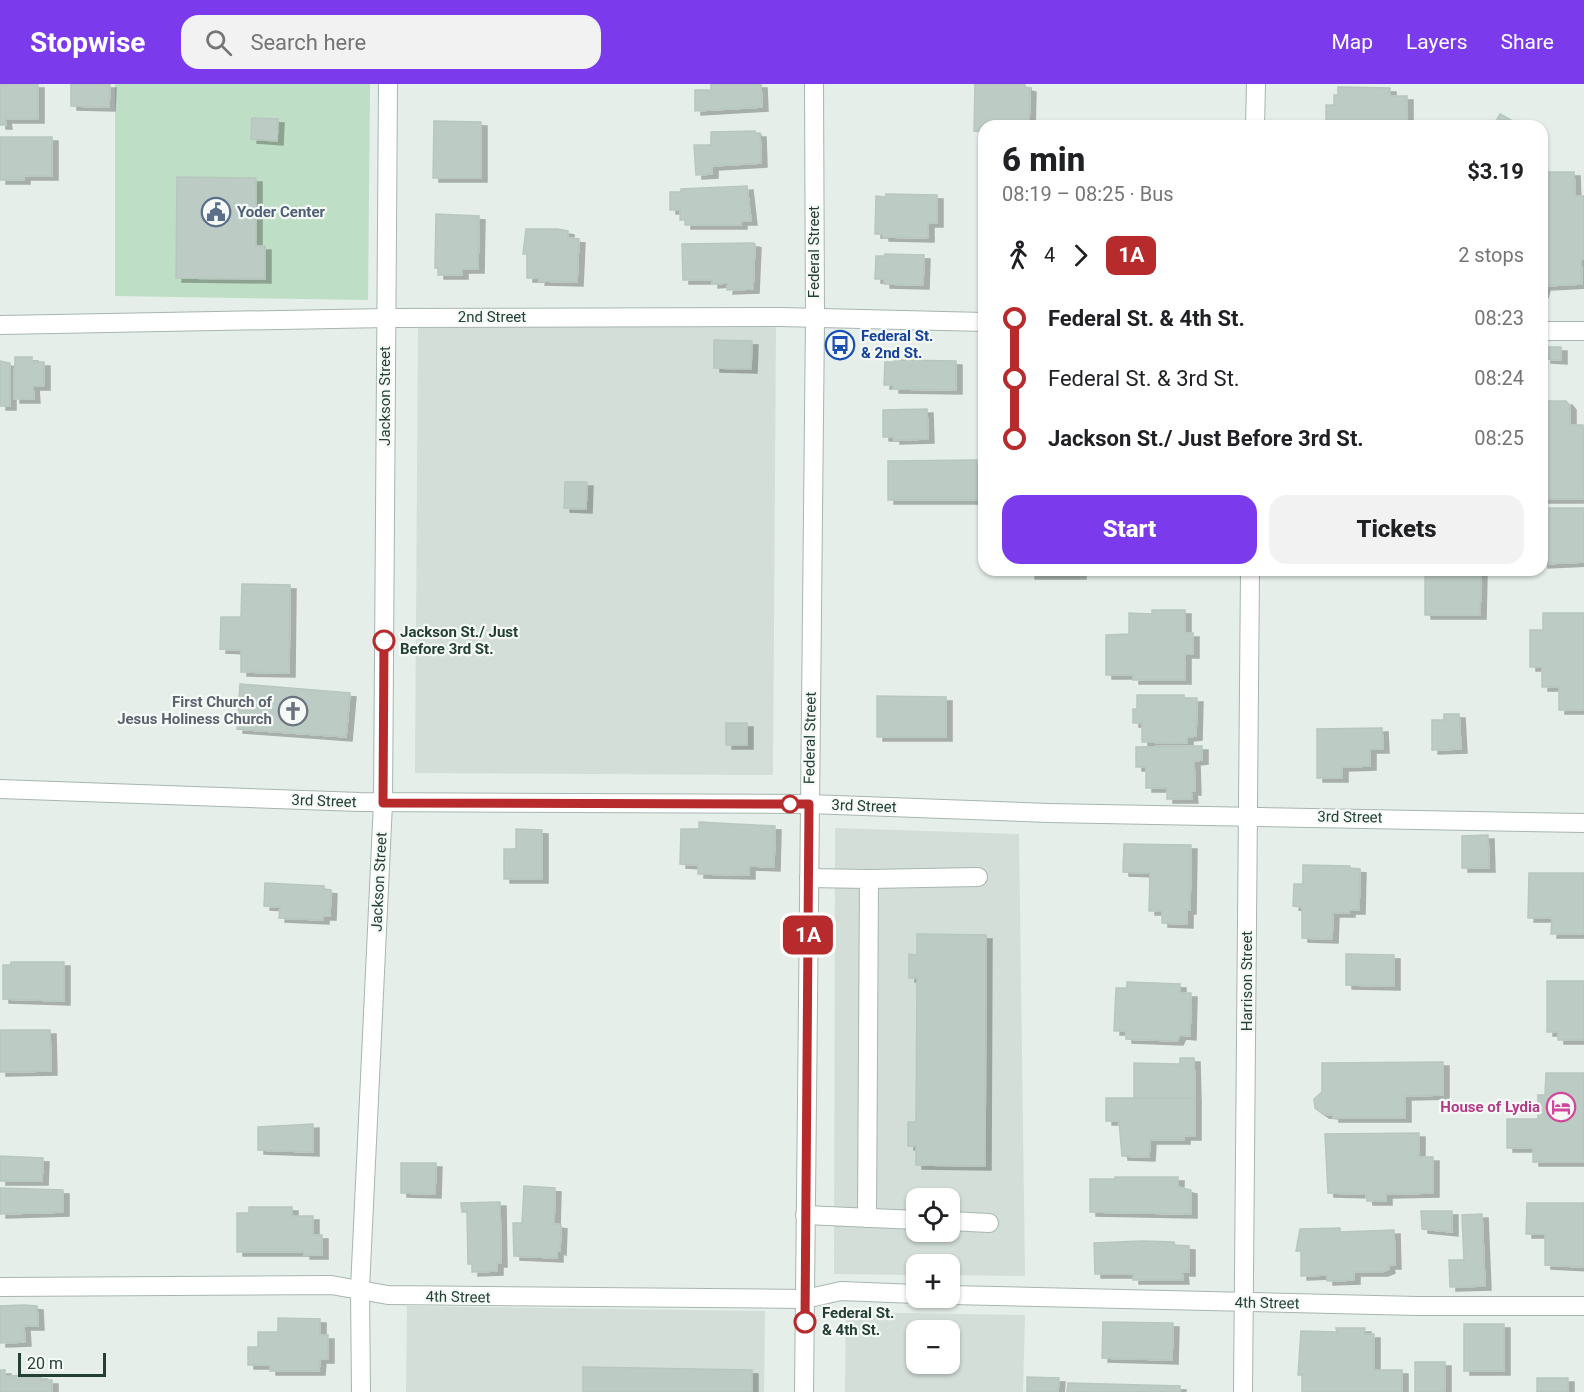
<!DOCTYPE html>
<html lang="en">
<head>
<meta charset="utf-8">
<style>
  :root { --surface:#fff; --page:#f2f2f2; --text:#202124; --muted:#757577; --accent:#7c3aed }
  body { margin:0; font-family:Roboto,sans-serif; background:var(--page); color:var(--text); height:100vh; display:flex; flex-direction:column; font-size:22px; white-space:nowrap }
  * { box-sizing:border-box; margin:0 }
  p { font-size:20px; color:var(--muted) }
  .icon { flex:none; width:33px; height:33px; fill:none; stroke:currentColor; stroke-width:2; stroke-linecap:round; stroke-linejoin:round }
  .map { position:relative; flex:1; overflow:hidden }
  .panel { position:absolute; left:978px; top:36px; width:570px; height:456px; display:flex; flex-direction:column; background:var(--surface); border-radius:18px; box-shadow:0 2px 4px #0004 }
  .panel>* { flex:none }
  .badge { padding:0 12px; border-radius:9px; font-size:21px; line-height:39px }
  .buttons { position:absolute; left:906px; top:1104px; display:grid; gap:12px }
  .buttons a { display:grid; place-items:center; width:54px; height:54px; border-radius:12px; background:var(--surface); box-shadow:0 2px 4px #0004; font-size:30px }
  .scale { position:absolute; left:18px; bottom:15px; width:88px; box-sizing:border-box; padding-left:6px; border:3px solid #243f36; border-top:0; font-size:16px; line-height:21px; white-space:nowrap; color:#243f36; -webkit-text-stroke:4px #f5faf7; paint-order:stroke }
  .map>.badge { position:absolute; translate:-50% -50%; box-shadow:0 0 0 3px #fff }
  .legs { display:flex; align-items:center; gap:9px; height:66px; padding:0 24px; font-size:20px }
  .legs p { margin-inline-start:auto }
  .overview { display:flex; align-items:center; justify-content:space-between; height:102px; padding:0 24px }
  h1 { font-size:33px; font-weight:800; line-height:45px }
  .cta { display:flex; gap:12px; margin-top:auto; padding:12px 24px }
  .cta a { flex:1; height:69px; border-radius:18px; background:var(--accent); color:#fff; font-size:24px; font-weight:800; line-height:69px; text-align:center }
  .cta a+a { background:var(--page); color:var(--text) }
  ul { padding:0 24px; list-style:none }
  li { display:flex; align-items:center; gap:21px; height:60px; font-size:22px }
  li i { display:grid; place-items:center; width:9px; height:100%; margin:0 8px; background:currentColor }
  li i::after { content:''; width:15px; height:15px; margin:-8px; border:4px solid; border-radius:50%; background:var(--surface) }
  li p { margin-inline-start:auto }
  li:first-child i { background:linear-gradient(#0000 50%,currentColor 0) }
  li:last-child i { background:linear-gradient(currentColor 50%,#0000 0) }
  header { display:flex; align-items:center; gap:36px; box-sizing:border-box; height:84px; padding:0 30px; background:var(--accent); color:#fff }
  header strong { font-size:28px }
  nav { display:flex; gap:33px; margin-inline-start:auto; font-size:21px }
  .search { width:420px; height:54px; background:var(--page); display:flex; align-items:center; gap:15px; box-sizing:border-box; padding:0 21px; border-radius:18px; color:var(--muted); font-size:22px }
  .map>svg:first-child { display:block }
  .built { fill:#d3ded8; fill-rule:evenodd }
  .green { fill:#bedec5 }
  .building { fill:#bdcbc5; stroke:#b7c7bf; stroke-width:1.5; filter:url(#shadow) }
  .lines { fill:none; stroke-linecap:round; stroke-linejoin:round }
  .minor-casing { stroke:#a7b6b0; stroke-width:20 }
  .minor { stroke:#fff; stroke-width:18 }
  .line-1-casing { stroke:#fff; stroke-width:14 }
  .line-1 { stroke:#b72b2c; stroke-width:9 }
  .stop-1-dot { fill:#fff; stroke:#b72b2c; stroke-width:3 }
  .labels { text-anchor:middle; stroke-width:4.5; stroke-linejoin:round; paint-order:stroke }
  .service-label { font-size:15px; font-weight:bold; fill:#4e5e75; stroke:#f5faf7; text-anchor:start }
  .street-label { font-size:15px; fill:#243f36; stroke:#f5faf7 }
  .transit-label { font-size:15px; font-weight:bold; fill:#164399; stroke:#f5faf7; text-anchor:start }
  .stop-label { font-size:15px; font-weight:bold; fill:#243f36; stroke:#f5faf7; text-anchor:start }
  .worship-label { font-size:15px; font-weight:bold; fill:#5b616d; stroke:#f5faf7; text-anchor:end }
  .hotel-label { font-size:15px; font-weight:bold; fill:#b23c85; stroke:#f5faf7; text-anchor:end }
</style>
</head>
<body>
<header>
<strong>Stopwise</strong>
<div class="search"><svg class="icon" aria-label="search" viewBox="0 0 24 24"><circle cx="10" cy="10" r="6"/><path d="M15 15l6 6"/></svg>Search here</div>
<nav><a>Map</a><a>Layers</a><a>Share</a></nav>
</header>
<div class="map">
<svg width="1584" height="1308" viewBox="0 0 1584 1308">
  <defs>
    <filter id="shadow"><feDropShadow dx="6" dy="4" stdDeviation="0" flood-color="#0004"/></filter>
  </defs>
  <rect width="100%" height="100%" fill="#e5eee9"/>
  <g class="built">
    <polygon points="418,242 776,243 773,691 415,689"/>
    <path d="M 835,744 L 1019,750 L 1025,1192 L 950,1191 L 950,1180 L 916,1180 L 916,1191 L 834,1190 ZM 916,1114 L 950,1114 L 950,1148 L 916,1148 Z"/>
    <polygon points="407,1222 765,1227 764,1308 406,1308"/>
    <path d="M 846,1228 L 1025,1231 L 1023,1308 L 845,1308 ZM 916,1246 L 950,1246 L 950,1280 L 916,1280 Z"/>
  </g>
  <polygon class="green" points="115,0 370,0 368,216 115,212"/>
  <g class="building">
    <polygon points="0,0 38,0 38,35 5,35 6,41 0,41"/>
    <polygon points="71,0 110,0 109,23 71,22"/>
    <polygon points="711,0 761,0 762,23 695,27 695,6 711,6"/>
    <polygon points="975,0 1025,0 1025,3 1030,4 1029,42 984,42 984,48 974,47"/>
    <polygon points="1338,3 1390,4 1390,12 1407,12 1407,42 1326,42 1326,21 1334,21 1334,11 1338,11"/>
    <polygon points="1500,30 1513,37 1510,42 1493,42"/>
    <polygon points="252,34 278,35 277,57 251,55"/>
    <polygon points="434,37 481,38 481,94 433,94"/>
    <polygon points="1123,38 1194,39 1194,42 1123,42"/>
    <polygon points="755,47 755,49 760,49 761,79 712,82 712,90 696,91 694,61 711,61 711,48"/>
    <polygon points="0,53 52,53 52,92 24,92 24,96 0,96"/>
    <polygon points="1546,88 1574,88 1575,112 1584,112 1584,175 1581,175 1582,200 1544,202 1542,210 1542,113 1546,113"/>
    <polygon points="177,93 256,94 256,162 265,162 265,195 176,194"/>
    <polygon points="747,102 751,137 741,137 741,141 685,141 685,136 680,136 680,126 670,126 670,108 681,108 681,105"/>
    <polygon points="886,110 937,111 937,139 928,139 928,154 883,153 883,150 875,150 876,112 886,113"/>
    <polygon points="436,130 479,132 478,185 462,185 462,191 438,191 438,184 435,184"/>
    <polygon points="526,145 557,145 568,147 568,154 579,155 577,198 539,197 540,194 527,194 527,170 523,170"/>
    <polygon points="753,159 755,160 753,205 727,206 728,199 712,200 712,196 683,196 682,160"/>
    <polygon points="885,170 924,171 923,201 884,200 884,195 875,195 876,172 885,172"/>
    <polygon points="714,256 752,257 751,285 714,284"/>
    <polygon points="1545,263 1561,263 1561,276 1545,275"/>
    <polygon points="15,273 32,273 32,278 44,278 44,302 33,302 34,315 14,315"/>
    <polygon points="894,276 956,277 956,306 893,305 893,301 884,301 885,278 894,278"/>
    <polygon points="0,277 10,279 10,322 0,322"/>
    <polygon points="1543,317 1566,317 1570,322 1570,341 1583,341 1584,415 1542,415"/>
    <polygon points="927,325 928,355 894,356 894,353 883,353 883,326"/>
    <polygon points="977,376 977,416 888,416 888,377"/>
    <polygon points="565,398 587,398 586,425 564,424"/>
    <polygon points="1542,424 1584,424 1584,478 1542,480"/>
    <rect x="1029" y="486" width="51" height="5"/>
    <polygon points="1425,488 1481,488 1480,531 1425,531"/>
    <polygon points="242,500 290,501 289,589 241,588 241,566 220,565 221,533 241,533"/>
    <polygon points="1152,526 1185,526 1185,549 1193,549 1193,570 1185,570 1185,596 1133,596 1133,591 1106,591 1106,551 1129,550 1129,529 1152,530"/>
    <polygon points="1543,529 1584,529 1584,626 1559,626 1559,603 1542,603 1542,583 1530,583 1530,546 1543,546"/>
    <polygon points="240,600 350,609 346,653 237,645"/>
    <polygon points="1137,611 1184,611 1184,614 1197,614 1196,652 1187,653 1187,659 1142,658 1142,639 1133,639 1133,625 1137,625"/>
    <polygon points="877,612 946,613 946,653 877,653"/>
    <polygon points="1444,630 1459,630 1461,665 1432,666 1432,636 1444,636"/>
    <rect x="726" y="639" width="21" height="22"/>
    <polygon points="1382,644 1383,665 1370,665 1370,682 1342,683 1342,694 1317,694 1317,645"/>
    <polygon points="1202,662 1202,676 1194,677 1195,707 1191,707 1192,715 1167,715 1167,704 1146,704 1146,683 1136,683 1136,663"/>
    <polygon points="699,738 775,742 774,783 749,782 749,791 698,790 698,781 680,780 681,745 699,745"/>
    <polygon points="516,745 542,746 542,795 504,795 504,765 516,765"/>
    <polygon points="1488,751 1489,784 1462,784 1462,752"/>
    <polygon points="1124,760 1191,761 1190,826 1187,826 1187,840 1162,839 1162,827 1149,827 1150,789 1123,788"/>
    <polygon points="1303,781 1350,782 1350,784 1360,785 1359,826 1349,826 1349,829 1333,829 1332,855 1302,854 1302,823 1293,822 1294,800 1303,800"/>
    <polygon points="1529,789 1584,789 1584,850 1551,850 1552,834 1528,834"/>
    <polygon points="265,799 324,802 324,805 331,806 330,832 323,832 323,836 279,834 280,823 264,822"/>
    <polygon points="917,850 986,851 985,1082 916,1081 916,1062 908,1062 908,1038 916,1038 917,894 909,894 909,870 917,871"/>
    <polygon points="1346,870 1394,871 1394,902 1346,901"/>
    <polygon points="11,878 64,878 64,917 3,915 3,881 11,881"/>
    <polygon points="1547,897 1584,897 1584,956 1558,956 1558,948 1547,948"/>
    <polygon points="1127,898 1180,900 1180,909 1191,909 1190,952 1180,951 1177,957 1126,955 1126,947 1114,947 1116,904 1127,904"/>
    <polygon points="0,946 50,946 51,987 0,988"/>
    <polygon points="1180,974 1194,974 1195,1014 1134,1015 1134,979 1180,980"/>
    <polygon points="1443,978 1443,1011 1405,1012 1405,1034 1333,1034 1333,1031 1323,1030 1315,1024 1314,1015 1322,1008 1322,979"/>
    <polygon points="1546,989 1584,989 1583,1078 1533,1078 1533,1064 1507,1064 1507,1035 1538,1035 1538,1011 1545,1011"/>
    <polygon points="1106,1014 1195,1014 1195,1052 1184,1052 1184,1056 1150,1056 1149,1073 1122,1072 1119,1037 1106,1037"/>
    <polygon points="313,1040 313,1068 258,1066 258,1043"/>
    <polygon points="1419,1049 1419,1073 1433,1073 1433,1109 1386,1110 1386,1117 1367,1117 1366,1110 1328,1109 1325,1050"/>
    <polygon points="0,1072 43,1074 42,1097 0,1097"/>
    <polygon points="401,1079 436,1079 435,1110 401,1109"/>
    <polygon points="1115,1093 1178,1093 1178,1103 1191,1106 1191,1130 1090,1128 1090,1095 1115,1095"/>
    <polygon points="524,1102 555,1104 554,1140 561,1141 560,1167 557,1166 557,1174 514,1172 513,1139 522,1139"/>
    <polygon points="0,1104 63,1106 63,1128 0,1130"/>
    <polygon points="500,1118 501,1179 497,1179 497,1187 472,1188 472,1180 468,1180 467,1128 462,1128 461,1119"/>
    <polygon points="1527,1119 1584,1119 1584,1183 1545,1181 1545,1150 1526,1150"/>
    <polygon points="249,1123 292,1123 292,1132 313,1132 313,1151 322,1151 322,1171 304,1171 304,1168 237,1168 237,1129 249,1129"/>
    <polygon points="1421,1127 1452,1127 1452,1148 1422,1145"/>
    <polygon points="1482,1130 1485,1202 1450,1203 1449,1176 1464,1176 1462,1131"/>
    <polygon points="1340,1144 1340,1148 1394,1146 1395,1181 1388,1181 1389,1185 1382,1188 1354,1188 1354,1196 1327,1197 1327,1191 1301,1192 1301,1167 1296,1167 1300,1145"/>
    <polygon points="1142,1157 1174,1158 1175,1161 1189,1162 1189,1188 1182,1188 1183,1196 1133,1196 1133,1190 1095,1190 1094,1159"/>
    <polygon points="24,1221 37,1222 38,1242 24,1242 25,1258 0,1259 0,1222"/>
    <polygon points="278,1234 320,1235 320,1251 328,1251 328,1275 320,1275 319,1287 270,1287 270,1281 248,1281 248,1263 258,1263 258,1248 278,1248"/>
    <polygon points="1103,1238 1173,1239 1172,1276 1102,1274"/>
    <rect x="1464" y="1240" width="40" height="47"/>
    <polygon points="1336,1244 1365,1244 1364,1250 1374,1250 1374,1286 1402,1286 1402,1308 1302,1308 1302,1291 1298,1291 1301,1247 1337,1248"/>
    <rect x="1415" y="1278" width="30" height="30"/>
    <polygon points="583,1283 752,1286 752,1308 583,1308"/>
    <polygon points="0,1286 5,1286 5,1292 41,1291 41,1296 52,1296 52,1308 0,1308"/>
    <polygon points="1027,1293 1059,1294 1058,1308 1027,1308"/>
    <rect x="1537" y="1294" width="31" height="14"/>
    <polygon points="1068,1299 1180,1302 1180,1308 1067,1308"/>
  </g>
  <g class="lines">
    <g class="minor-casing">
      <g id="minor">
        <polyline points="1255,42 1256,0"/>
        <polyline points="0,241 386,234 780,233 984,238"/>
        <polyline points="1542,247 1584,247"/>
        <polyline points="0,705 360,718 809,720 1049,729 1584,739"/>
        <polyline points="809,794 869,795 867,1134"/>
        <polyline points="869,795 978,793"/>
        <polyline points="805,1131 916,1136"/>
        <polyline points="950,1137 989,1139"/>
        <polyline points="0,1203 331,1201 388,1211 805,1215 841,1207 916,1210"/>
        <polyline points="950,1211 1417,1222 1584,1222"/>
        <polyline points="361,1308 360,1205 383,719 388,0"/>
        <polyline points="804,1308 815,235 814,0"/>
        <polyline points="1243,1308 1250,486"/>
      </g>
    </g>
    <use href="#minor" class="minor"/>
  </g>
  <g class="lines">
    <g class="line-1-casing">
      <polyline id="line-1" points="384,557 383,719 809,720 805,1238"/>
    </g>
    <use href="#line-1" class="line-1"/>
  </g>
  <defs>
    <g id="civic-ring" transform="scale(1.5)"><circle r="9.5" fill="#f5faf7" stroke="#5c6f8a" stroke-width="1.5"/><path d="M-.6-6.5H3V-4.5H.6V-3L4-1V1h2V6H-6V1h2V-1L-.6-3ZM-1.2 2.5V6h2.4V2.5Z" fill="#5c6f8a"/></g>
    <g id="bus-ring" transform="scale(1.5)"><circle r="9.5" fill="#f5faf7" stroke="#1a4fb4" stroke-width="1.5"/><path d="M-5-6H5V4H4V6H2V4H-2V6H-4V4H-5ZM-3.5-4V0h7V-4ZM-3.5 1.2v1.5H-2V1.2ZM2 1.2v1.5H3.5V1.2Z" fill="#1a4fb4"/></g>
    <g id="church-ring" transform="scale(1.5)"><circle r="9.5" fill="#f5faf7" stroke="#6b7280" stroke-width="1.5"/><path d="M-1.2-6h2.4v3.5h3.3v2.4h-3.3V6h-2.4V-.1h-3.3v-2.4h3.3Z" fill="#6b7280"/></g>
    <g id="hotel-ring" transform="scale(1.5)"><circle r="9.5" fill="#f5faf7" stroke="#d1479c" stroke-width="1.5"/><path d="M-6-4.5h1.5V1H6V5H4.5V3h-9V5H-6ZM-4 0a1.8 1.8 0 1 1 3.6 0ZM.5 0V-2.5h3Q6-2.5 6 0Z" fill="#d1479c"/></g>
  </defs>
  <g fill-rule="evenodd">
    <use href="#civic-ring" x="216" y="128"/>
    <use href="#bus-ring" x="840" y="261"/>
    <use href="#church-ring" x="293" y="627"/>
    <use href="#hotel-ring" x="1561" y="1023"/>
  </g>
  <g class="stop-1-dot">
    <circle cx="384" cy="557" r="10"/>
    <circle cx="790" cy="720" r="8"/>
    <circle cx="805" cy="1238" r="10"/>
  </g>
  <g class="labels">
    <g class="service-label">
      <text x="237" y="133">Yoder Center</text>
    </g>
    <g class="street-label">
      <text transform="translate(814 168) rotate(-90)" y="5">Federal Street</text>
      <text x="492" y="238">2nd Street</text>
      <text transform="translate(385 312) rotate(-90)" y="5">Jackson Street</text>
      <text transform="translate(810 654) rotate(-89)" y="5">Federal Street</text>
      <text transform="translate(324 717) rotate(2)" y="5">3rd Street</text>
      <text transform="translate(864 722) rotate(2)" y="5">3rd Street</text>
      <text transform="translate(1350 733) rotate(1)" y="5">3rd Street</text>
      <text transform="translate(379 798) rotate(-87)" y="5">Jackson Street</text>
      <text transform="translate(1247 897) rotate(-90)" y="5">Harrison Street</text>
      <text transform="translate(458 1213) rotate(1)" y="5">4th Street</text>
      <text transform="translate(1267 1219) rotate(1)" y="5">4th Street</text>
    </g>
    <g class="transit-label">
      <text x="861" y="257">Federal St.<tspan x="861" dy="17">&amp; 2nd St.</tspan></text>
    </g>
    <g class="stop-label">
      <text x="400" y="553">Jackson St./ Just<tspan x="400" dy="17">Before 3rd St.</tspan></text>
      <text x="822" y="1234">Federal St.<tspan x="822" dy="17">&amp; 4th St.</tspan></text>
    </g>
    <g class="worship-label">
      <text x="272" y="623">First Church of<tspan x="272" dy="17">Jesus Holiness Church</tspan></text>
    </g>
    <g class="hotel-label">
      <text x="1540" y="1028">House of Lydia</text>
    </g>
  </g>
</svg>
<div class="buttons">
<a><svg class="icon" aria-label="locate" viewBox="0 0 24 24"><circle cx="12" cy="12" r="6"/><path d="M12 2v4M12 18v4M2 12h4M18 12h4"/></svg></a>
<a>+</a>
<a>−</a>
</div>
<div class="scale">20 m</div>
<b class="badge" style="left:808px;top:851px;background:#b72b2c;color:#fff">1A</b>
<section class="panel">
<div class="overview"><div><h1>6 min</h1><p>08:19 – 08:25 · Bus</p></div><b>$3.19</b></div>
<div class="legs"><svg class="icon" aria-label="walk" viewBox="0 0 24 24"><circle cx="13" cy="4" r="2"/><path d="M13 8l-2 6 4 7M11 14l-3 7M7 12l3-4h3l4 4"/></svg>4<svg class="icon" aria-label="forward" viewBox="0 0 24 24"><path d="M9 5l7 7-7 7"/></svg><b class="badge" style="background:#b72b2c;color:#fff">1A</b><p>2 stops</p></div>
<ul>
<li><i style="color:#b72b2c"></i><b>Federal St. &amp; 4th St.</b><p>08:23</p></li>
<li><i style="color:#b72b2c"></i><span>Federal St. &amp; 3rd St.</span><p>08:24</p></li>
<li><i style="color:#b72b2c"></i><b>Jackson St./ Just Before 3rd St.</b><p>08:25</p></li>
</ul>
<div class="cta"><a>Start</a><a>Tickets</a></div>
</section>
</div>
</body>
</html>
